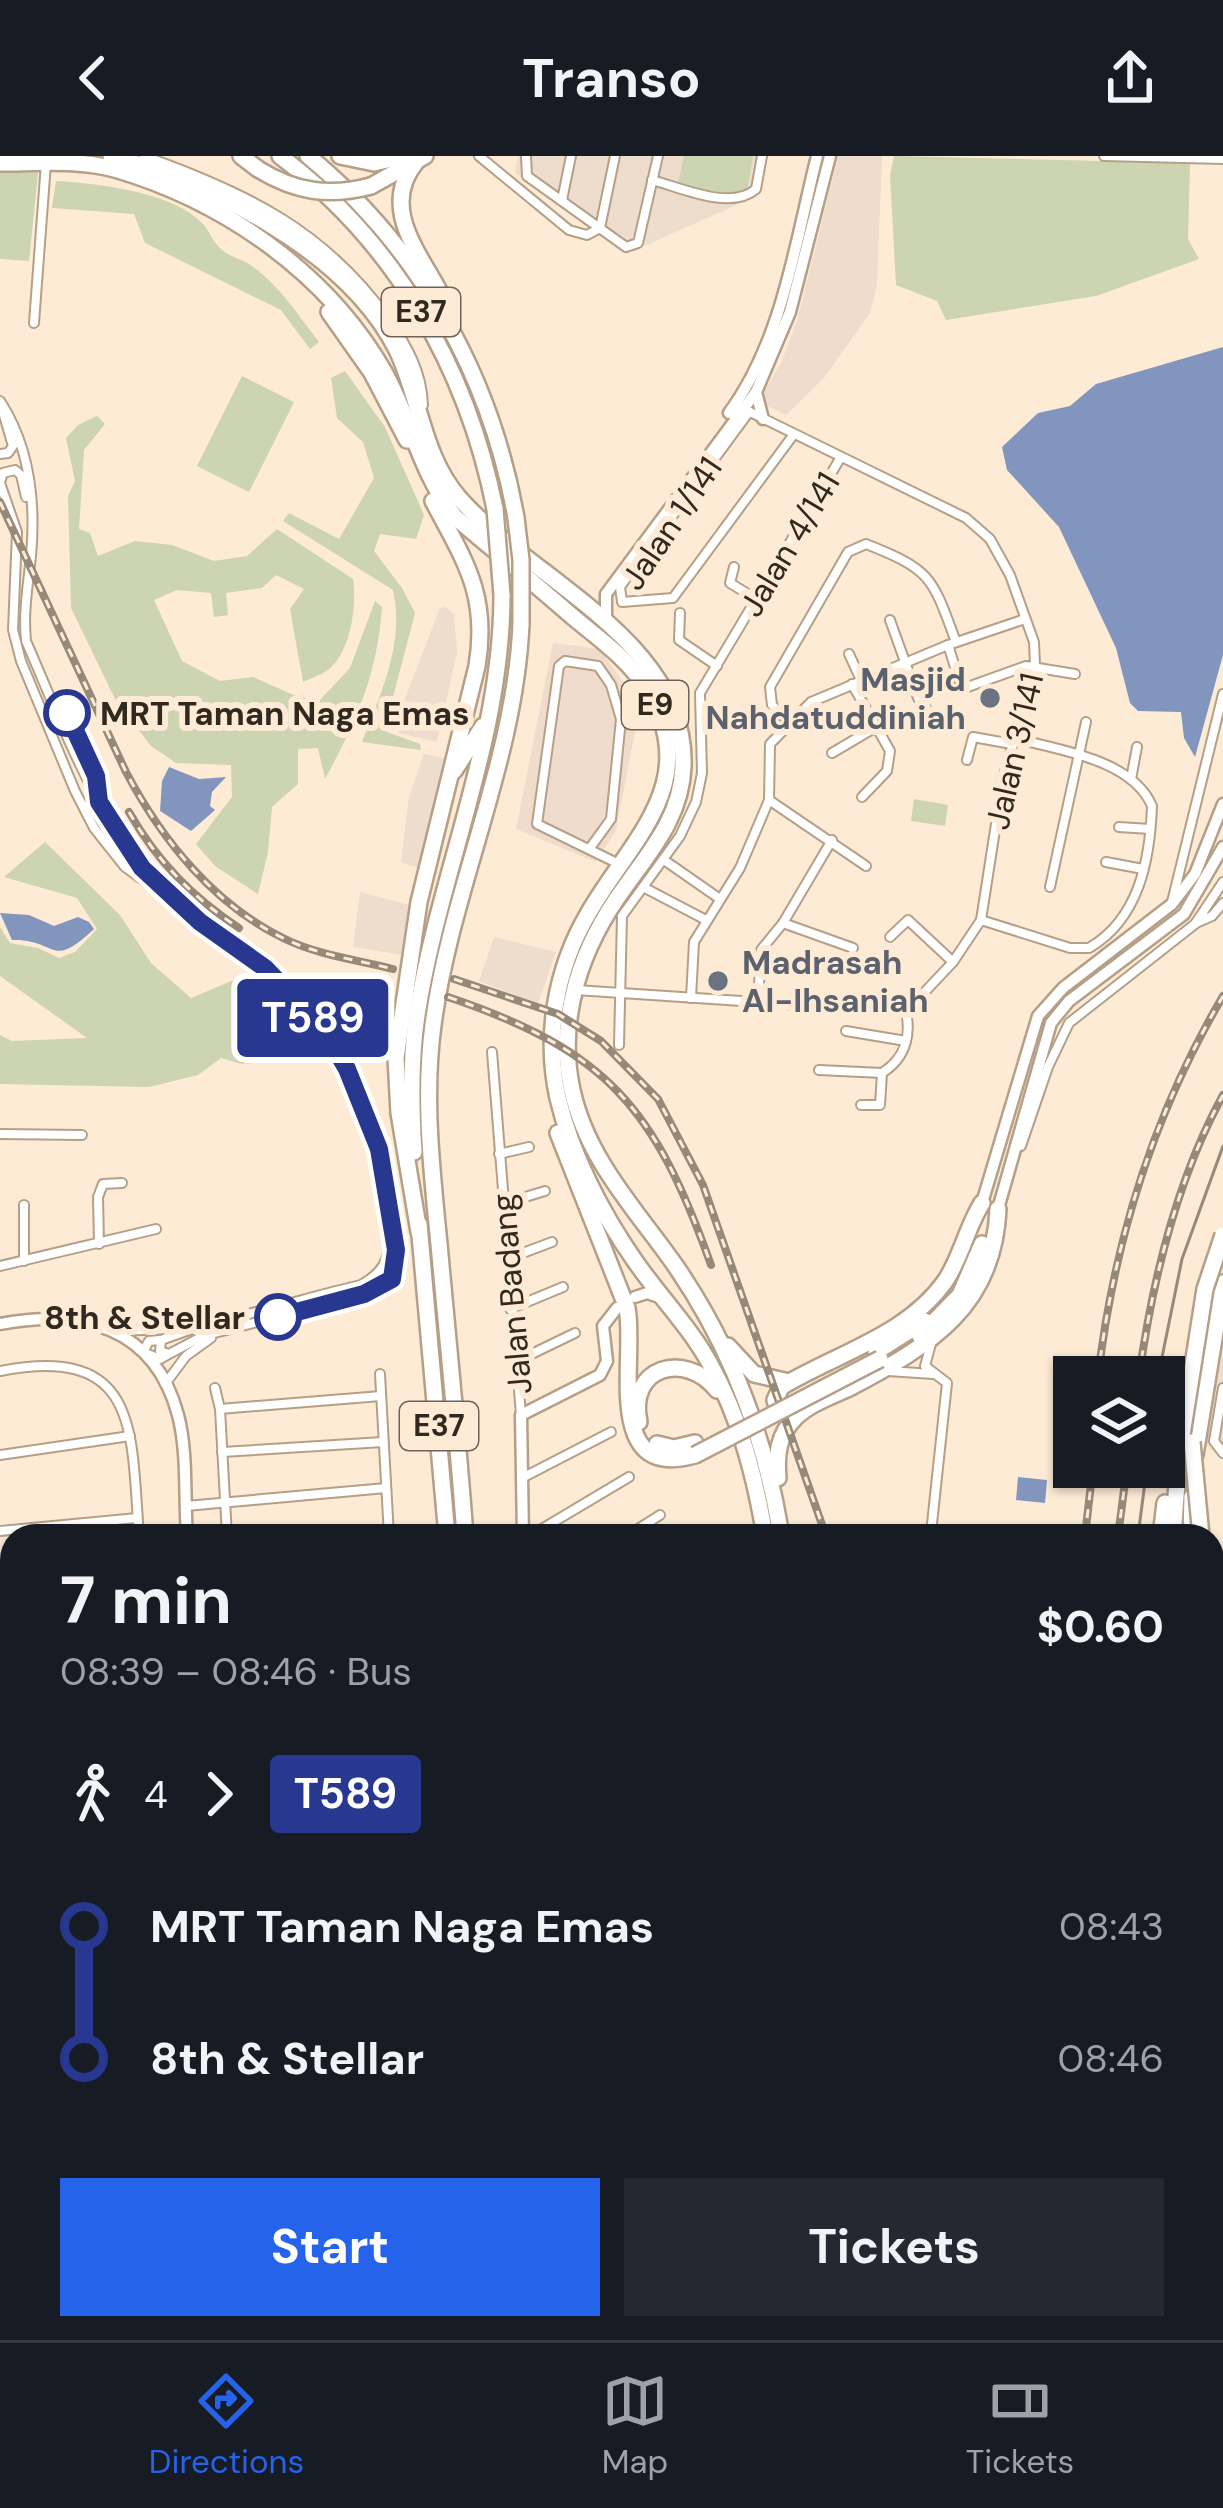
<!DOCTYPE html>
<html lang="en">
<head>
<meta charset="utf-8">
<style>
  :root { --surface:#171b24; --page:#242831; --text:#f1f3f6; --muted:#9ea1a6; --line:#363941; --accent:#2563eb }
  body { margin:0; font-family:"DM Sans",sans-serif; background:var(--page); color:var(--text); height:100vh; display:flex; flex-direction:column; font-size:45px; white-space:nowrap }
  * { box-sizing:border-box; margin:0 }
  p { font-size:39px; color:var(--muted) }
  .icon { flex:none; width:66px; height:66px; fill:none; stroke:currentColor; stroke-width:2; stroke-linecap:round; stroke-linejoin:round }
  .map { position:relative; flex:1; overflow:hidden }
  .sheet { position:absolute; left:0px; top:1368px; width:1224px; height:816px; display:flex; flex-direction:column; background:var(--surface); border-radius:36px 36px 0 0; box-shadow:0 3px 9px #0004 }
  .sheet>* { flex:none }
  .badge { padding:0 24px; border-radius:9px; font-size:42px; line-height:78px }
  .fabs { position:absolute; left:1053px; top:1200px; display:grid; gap:24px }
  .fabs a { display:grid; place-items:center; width:132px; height:132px; border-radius:0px; background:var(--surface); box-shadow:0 3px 9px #0004; font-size:60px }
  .map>.badge { position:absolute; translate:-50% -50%; box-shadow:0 0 0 6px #fff }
  .legs { display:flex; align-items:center; gap:18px; height:132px; padding:0 60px; font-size:39px }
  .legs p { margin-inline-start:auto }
  .head { display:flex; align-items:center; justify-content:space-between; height:204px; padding:0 60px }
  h1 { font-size:66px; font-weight:700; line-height:90px }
  .button { display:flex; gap:24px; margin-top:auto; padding:24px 60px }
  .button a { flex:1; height:138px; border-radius:0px; background:var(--accent); color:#fff; font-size:48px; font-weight:700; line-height:138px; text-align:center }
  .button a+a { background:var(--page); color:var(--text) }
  ul { padding:0 60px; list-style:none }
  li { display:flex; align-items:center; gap:42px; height:132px; font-size:45px }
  li i { display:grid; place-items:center; width:18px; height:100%; margin:0 15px; background:currentColor }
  li i::after { content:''; width:30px; height:30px; margin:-15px; border:9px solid; border-radius:50%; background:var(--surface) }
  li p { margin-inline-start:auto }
  li:first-child i { background:linear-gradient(#0000 50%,currentColor 0) }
  li:last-child i { background:linear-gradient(currentColor 50%,#0000 0) }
  header { display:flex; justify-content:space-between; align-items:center; height:156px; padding:0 60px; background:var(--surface); font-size:54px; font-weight:700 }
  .tabs { display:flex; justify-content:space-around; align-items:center; height:168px; border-top:3px solid var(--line); background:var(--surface); font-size:33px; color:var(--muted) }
  .tabs a { display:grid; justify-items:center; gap:6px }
  .tabs .on { color:var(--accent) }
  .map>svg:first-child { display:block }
  .commercial { fill:#edc }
  .industrial { fill:#f0dccd }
  .green { fill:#ccd4b1 }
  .water { fill:#8295be }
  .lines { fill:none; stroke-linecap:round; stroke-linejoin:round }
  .river { stroke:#8295be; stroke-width:12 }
  .street-casing { stroke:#b5a087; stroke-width:12 }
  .secondary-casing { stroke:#b5a087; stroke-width:15 }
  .highway-casing { stroke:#b5a087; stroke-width:20 }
  .street { stroke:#fff; stroke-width:8 }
  .secondary { stroke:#fff; stroke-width:10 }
  .highway { stroke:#fff; stroke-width:15 }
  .tram { stroke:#96897a; stroke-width:3 }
  .rail-casing { stroke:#96897a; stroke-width:8 }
  .rail { stroke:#fdebd6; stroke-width:3; stroke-dasharray:9; stroke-linecap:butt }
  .highway-bridge-casing { stroke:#b5a087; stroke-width:20; stroke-linecap:butt }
  .highway-bridge { stroke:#fff; stroke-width:15 }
  .line-1-casing { stroke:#fff; stroke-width:27 }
  .line-1 { stroke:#283890; stroke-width:18 }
  .worship-dot { fill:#6b7280; stroke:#fdebd6; stroke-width:4.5 }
  .stop-1-dot { fill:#fff; stroke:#283890; stroke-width:6 }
  .labels { text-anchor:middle; stroke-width:12; stroke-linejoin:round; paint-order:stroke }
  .shield { fill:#fdebd6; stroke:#6e6356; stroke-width:3 }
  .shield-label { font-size:30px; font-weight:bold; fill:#31291f }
  .street-label { font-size:33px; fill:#31291f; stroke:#fdebd6 }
  .worship-label { font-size:33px; font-weight:bold; fill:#5b616d; stroke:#fdebd6; text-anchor:end }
  .stop-label { font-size:33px; font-weight:bold; fill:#31291f; stroke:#fdebd6; text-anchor:start }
</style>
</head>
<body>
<header><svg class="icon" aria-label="back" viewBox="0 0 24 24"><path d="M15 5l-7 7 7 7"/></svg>Transo<svg class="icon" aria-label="share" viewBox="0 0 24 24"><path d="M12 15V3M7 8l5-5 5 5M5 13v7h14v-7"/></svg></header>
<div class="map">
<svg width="1223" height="2184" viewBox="0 0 1223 2184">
  <rect width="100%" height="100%" fill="#fdebd6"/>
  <g class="commercial">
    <polygon points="518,0 765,0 759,39 626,98 515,17"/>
    <polygon points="445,451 454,458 457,496 437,586 399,577 394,571 440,452"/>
    <polygon points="424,598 447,603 422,713 401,706 409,641"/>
    <polygon points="360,736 410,749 403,799 353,791"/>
    <polygon points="494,781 556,796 538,848 479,825"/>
    <polygon points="355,840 395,841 392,894 353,892"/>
    <polygon points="1223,1194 1223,1304 1205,1288"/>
  </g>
  <g class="industrial">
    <polygon points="838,0 882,0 877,129 870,157 824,222 786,259 765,249 763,237 781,207 797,165"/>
    <polygon points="553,487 600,493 624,528 636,571 616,674 596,706 516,673"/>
  </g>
  <g class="green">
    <polygon points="684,0 753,0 748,31 737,40 678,28"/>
    <polygon points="894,0 1190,7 1188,83 1199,103 1096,140 946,164 937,145 896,129 890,19"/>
    <polygon points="0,16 38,17 29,105 0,103"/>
    <path d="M 56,25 C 99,28 173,35 204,69 C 210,76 213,86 220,92 C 228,101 243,103 252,110 C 279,129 299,160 319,186 L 310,193 L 281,154 L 145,87 L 134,58 L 52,52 Z"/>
    <path d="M 345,215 L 385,271 L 424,359 L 416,383 L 380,378 L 374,395 L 402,432 L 415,457 L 384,575 L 420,588 L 421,594 L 362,586 C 381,537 405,487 393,434 L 283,365 L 289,357 L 339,383 L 374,322 L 363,286 L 337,262 L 331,222 Z"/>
    <polygon points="242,220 294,246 249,336 197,310"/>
    <path d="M 97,260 L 105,268 L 84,294 L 79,373 L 90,377 L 98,400 L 135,385 L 172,389 L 214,405 L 247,400 L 277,373 L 353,423 C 357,449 351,495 329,513 C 322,519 311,522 303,526 L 290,453 L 304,433 L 276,419 L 262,432 L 226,437 L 228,459 L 214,461 L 211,437 L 177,434 L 154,444 L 182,505 L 220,525 L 253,521 L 296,540 L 320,544 L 350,512 L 375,445 L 382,451 C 377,519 357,564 325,623 L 318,592 L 298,593 L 298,628 L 272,651 L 268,696 L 258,738 L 215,710 L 196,688 L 232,641 L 231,609 L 176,607 L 151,590 L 116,545 L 71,452 L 68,340 L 75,325 L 66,282 L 78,269 Z"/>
    <polygon points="914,643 948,649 945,670 911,665"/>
    <polygon points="45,686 120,759 151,807 191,842 236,823 275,853 265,865 279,889 298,886 302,903 242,908 221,902 198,919 149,931 0,928 0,879 12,885 87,882 0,820 0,771 10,787 38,792 59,802 75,796 97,773 77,742 4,721"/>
    <polygon points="1223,1727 1223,1873 1212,1860 1212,1756"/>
  </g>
  <g class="water">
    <polygon points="1223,191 1223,499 1195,601 1184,582 1181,556 1138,555 1130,547 1116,492 1059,371 1007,314 1002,291 1038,257 1070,250 1096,228"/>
    <polygon points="169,611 199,623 226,621 212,636 210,650 215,654 191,675 160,655 162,625"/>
    <path d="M 0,757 L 29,759 L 54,770 L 78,761 L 89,766 L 94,773 C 49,815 59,783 12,784 Z"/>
    <polygon points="1018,1321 1047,1324 1045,1347 1016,1344"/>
  </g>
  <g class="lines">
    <polyline class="river" points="853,2184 855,2172"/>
    <g class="street-casing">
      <g id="street">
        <path d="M 144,0 C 245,36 325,74 389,164 C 408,191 422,217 423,249"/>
        <polyline points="479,0 569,74 587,79 600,72"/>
        <polyline points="526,0 527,20 626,91 638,87 658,0"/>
        <polyline points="1104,0 1223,3"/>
        <path d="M 652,24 C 682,32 731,55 756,33 L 762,0"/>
        <polyline points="562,44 571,0"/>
        <polyline points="600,72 615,0"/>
        <polyline points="34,167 46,7"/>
        <path d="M 0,245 C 30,291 36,345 31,400 C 28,430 23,455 26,485 C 66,576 100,677 176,745"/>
        <polyline points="749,256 620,431 622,446 673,442 794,278"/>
        <polyline points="0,298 8,297 13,290 3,256"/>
        <polyline points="0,326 3,317 15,314 21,319 26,341"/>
        <polyline points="0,327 17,376 13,474 21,505 75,635 94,672 125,711 265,812 325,875 347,913 379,993 396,1094 392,1123 365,1138 203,1180 169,1198 160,1195 161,1184 220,1163"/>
        <polyline points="734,411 730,427 756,443"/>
        <polyline points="680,457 679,484 717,510"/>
        <polyline points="890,464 918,542 934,563"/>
        <polyline points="948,489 962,533 1026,510 1075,518"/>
        <polyline points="849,498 861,524"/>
        <polyline points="852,528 890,595 887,615 862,641"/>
        <path d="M 790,567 L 772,549 L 770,531 L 848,396 L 866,388 C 932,414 932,421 956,486"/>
        <polyline points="832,597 876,571"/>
        <polyline points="967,604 973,581 1012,588"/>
        <polyline points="1131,623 1137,591"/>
        <polyline points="769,644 866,710"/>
        <polyline points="1119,671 1150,673"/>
        <polyline points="590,692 611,663 621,563 611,529 598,510 565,505 559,510 537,668 621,709"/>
        <polyline points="664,704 720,743"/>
        <polyline points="1106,706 1143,713"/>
        <polyline points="643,731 706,764"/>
        <polyline points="1050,731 1086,566"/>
        <polyline points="1172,746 1223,538"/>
        <path d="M 981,764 L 1070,792 L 1089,792 C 1139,763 1150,704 1152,650 C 1132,603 1058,594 1014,582"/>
        <polyline points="783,767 853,792"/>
        <polyline points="1196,767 1212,760 1223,747"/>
        <polyline points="890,781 908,764 953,806"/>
        <polyline points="576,834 890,855 905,852 919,842 953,806 981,764 1003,623 1035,510 1034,486 1010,419 990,383 966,362 742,252"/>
        <polyline points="691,842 694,786 740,712 769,644 770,588 811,546 948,489 1025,463"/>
        <polyline points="758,846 761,794 783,767 832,684"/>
        <polyline points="846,875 906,885"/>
        <polyline points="619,889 622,760 680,680 696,646 702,617 700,537 841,301"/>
        <polyline points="492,896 521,1259"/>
        <path d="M 819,914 L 882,917 C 906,902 912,878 905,852"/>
        <polyline points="861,949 880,949 882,917"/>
        <polyline points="0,978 82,979"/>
        <polyline points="1021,990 1048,911 1069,867 1195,768 1223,726"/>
        <polyline points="499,998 529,991"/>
        <polyline points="502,1048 545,1035"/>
        <polyline points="24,1049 24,1105"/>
        <polyline points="99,1088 98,1041 103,1028 122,1027"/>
        <polyline points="507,1103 552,1086"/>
        <polyline points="0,1110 156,1073"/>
        <polyline points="510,1153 563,1131"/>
        <path d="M 111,1173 C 194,1181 281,1147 361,1129 C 382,1117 388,1106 391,1082"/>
        <polyline points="160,1184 149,1185 143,1196 160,1203 167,1199"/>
        <polyline points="515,1206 575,1177"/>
        <path d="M 0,1215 C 140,1188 131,1275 139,1380"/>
        <polyline points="888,1215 933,1218"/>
        <polyline points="380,1218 389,1380"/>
        <polyline points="165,1228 186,1200 211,1182"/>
        <polyline points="215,1232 220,1253 227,1380"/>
        <polyline points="1223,1232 1214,1285 1223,1297"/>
        <polyline points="220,1253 381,1240"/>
        <polyline points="222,1296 383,1286"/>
        <polyline points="0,1299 130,1280"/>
        <polyline points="522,1322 611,1276"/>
        <polyline points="186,1350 386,1332"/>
        <polyline points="0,1375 137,1362"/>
        <polyline points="931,1377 947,1227 925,1210 931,1188"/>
        <polyline points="530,1380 629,1321"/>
        <polyline points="627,1380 660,1359"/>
        <polyline points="0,1455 12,1454"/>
        <polyline points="0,1527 12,1526"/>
        <polyline points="0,1597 12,1596"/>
        <polyline points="0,1675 12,1675"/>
        <polyline points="0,1750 12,1750"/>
        <polyline points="0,1826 12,1826"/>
        <polyline points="0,1874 12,1874"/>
        <polyline points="0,1943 12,1942"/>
        <polyline points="0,1996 12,1995"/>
        <polyline points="1212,2040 1223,2045"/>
        <polyline points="0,2048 12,2048"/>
        <polyline points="0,2090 12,2088"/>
        <polyline points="0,2133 5,2164"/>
        <polyline points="723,2184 726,2172"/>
      </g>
    </g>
    <g class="secondary-casing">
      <g id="secondary">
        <polyline points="756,236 763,263"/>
        <path d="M 729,257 C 783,183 795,87 817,0"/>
        <polyline points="606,462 606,438 756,236 790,156 830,0"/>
        <polyline points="982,1047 1038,860 1063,832 1172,748 1195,718 1223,648"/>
        <polyline points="998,1053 1051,867 1069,845 1184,758 1223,691"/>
        <polyline points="635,1141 647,1137 662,1142"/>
        <path d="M 0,1168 C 80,1153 154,1169 178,1259 C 188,1297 184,1341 187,1380"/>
        <polyline points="523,1380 521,1259 600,1219 607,1205 603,1170 617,1152"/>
        <polyline points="0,2064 12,2063"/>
        <polyline points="0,2077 12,2076"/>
        <polyline points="1212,2165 1223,2156"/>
        <polyline points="1095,2184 1097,2175"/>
        <polyline points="1137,2184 1138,2172"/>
        <polyline points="1175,2184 1191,2172"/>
        <polyline points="1188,2184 1203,2172"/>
      </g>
    </g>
    <g class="highway-casing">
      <g id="highway">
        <path d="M 111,0 C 213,29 347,95 397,194 C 420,242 423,302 460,343 C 533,425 688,486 683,611 C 681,660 652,693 625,731 C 582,789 556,861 572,934 C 587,1004 638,1056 677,1112 C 732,1193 766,1284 781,1380"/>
        <polyline points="241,0 258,13"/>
        <path d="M 280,0 C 396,87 467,212 495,353"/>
        <path d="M 308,0 C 420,92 491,220 516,362"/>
        <polyline points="340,0 374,7 404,0"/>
        <path d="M 416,6 C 380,50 417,94 439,135"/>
        <path d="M 0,7 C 39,7 81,3 118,14 C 225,46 326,116 383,214 C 410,261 421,318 455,361 C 494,394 534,427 573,461 C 598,482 627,502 645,530 C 706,625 631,683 588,758 C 556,813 544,879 558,942 C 571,998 602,1058 635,1105 C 659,1140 690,1171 710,1208 C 740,1262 755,1320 765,1380"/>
        <polyline points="371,30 425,0"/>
        <polyline points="329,156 372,217 407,284"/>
        <polyline points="454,615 483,570"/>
        <path d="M 558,977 L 627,1152 C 637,1200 601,1326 695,1299"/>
        <path d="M 414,996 C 411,950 410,904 417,859 C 439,717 502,584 502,439"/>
        <polyline points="419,1068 447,1380"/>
        <path d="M 419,1076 L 399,957 L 396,902 L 419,746 L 477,510 C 489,438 464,404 433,345"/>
        <polyline points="920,1180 960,1139 982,1088"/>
        <polyline points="728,1190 754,1218 789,1226"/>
        <polyline points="876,1196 925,1165"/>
        <path d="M 789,1259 L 777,1251 L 775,1244 L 781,1231 C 837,1197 907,1180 946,1124 C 961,1101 967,1071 982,1047"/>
        <path d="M 639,1266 C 627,1211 685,1194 717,1234"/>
        <polyline points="657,1288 674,1292 695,1287"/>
        <polyline points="1195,1299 1223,1127"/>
        <path d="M 778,1322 C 776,1299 778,1278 796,1261 C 810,1247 835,1239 853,1230 C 930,1189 994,1151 998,1053"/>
        <path d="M 465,1380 C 458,1283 448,1186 439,1088 C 432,1016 423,942 433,869 C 451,733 515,606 521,468"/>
        <polyline points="1161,1380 1165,1347"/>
        <polyline points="1173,1380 1181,1274"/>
        <polyline points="1191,1380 1192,1341"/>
        <polyline points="1212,1504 1223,1627"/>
        <polyline points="1212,1713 1223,1669"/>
        <polyline points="378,2172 386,2184"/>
        <polyline points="407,2172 440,2178 458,2172"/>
        <polyline points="543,2172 545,2184"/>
        <polyline points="567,2172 569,2184"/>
        <polyline points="587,2172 600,2184"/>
        <polyline points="333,2184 351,2172"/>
        <polyline points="462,2184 476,2172"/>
        <polyline points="480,2184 494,2172"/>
        <polyline points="660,2184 673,2172"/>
        <polyline points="697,2184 700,2172"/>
        <polyline points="913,2184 914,2172"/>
        <polyline points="929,2184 930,2172"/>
        <polyline points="953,2184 954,2172"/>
        <polyline points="964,2184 965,2172"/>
        <polyline points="976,2184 979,2172"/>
        <polyline points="1061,2184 1064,2172"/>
        <polyline points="1086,2184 1088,2172"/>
      </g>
    </g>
    <use href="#street" class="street"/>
    <use href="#secondary" class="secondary"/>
    <use href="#highway" class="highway"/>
    <g class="tram">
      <polyline points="1158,1221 1182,1103 1223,990"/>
      <polyline points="1138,1380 1147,1311"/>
      <polyline points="1045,2184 1046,2172"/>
    </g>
    <g class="rail-casing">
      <g id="rail">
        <path d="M 0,346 L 126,616 C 162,684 214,749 285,783 C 318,799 358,804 393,813"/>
        <path d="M 129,656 C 157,705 192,741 239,772"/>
        <polyline points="454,823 558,858 601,885 658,943 703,1029 826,1380"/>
        <path d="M 448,841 C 608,895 655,952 711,1109"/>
        <path d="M 1098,1221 C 1114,1084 1153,959 1223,840"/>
        <path d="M 1139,1221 C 1152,1126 1177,1023 1223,939"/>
        <polyline points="1085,1380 1093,1311"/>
        <polyline points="1118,1380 1127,1311"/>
        <polyline points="1002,2184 1003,2172"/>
        <polyline points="1021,2184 1023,2172"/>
        <polyline points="1084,2184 1086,2172"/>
      </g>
    </g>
    <use href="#rail" class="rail"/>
    <g class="highway-bridge-casing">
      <g id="highway-bridge">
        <path d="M 258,13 C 295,36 329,41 371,30"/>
        <polyline points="495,353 502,439"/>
        <polyline points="516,362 521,404 521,468"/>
        <polyline points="1181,1285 1205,1133 1223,1079"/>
        <polyline points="1192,1286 1201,1380"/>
        <polyline points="695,1299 880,1203"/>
        <polyline points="510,2184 525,2172"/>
      </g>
    </g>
    <use href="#highway-bridge" class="highway-bridge"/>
  </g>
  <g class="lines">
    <g class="line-1-casing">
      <polyline id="line-1" points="67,557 96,620 99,646 142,712 200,766 265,812 325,875 347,913 379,993 396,1094 392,1123 364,1138 278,1161"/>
    </g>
    <use href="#line-1" class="line-1"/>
  </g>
  <g class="worship-dot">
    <circle cx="990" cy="542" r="12"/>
    <circle cx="718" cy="825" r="12"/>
  </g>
  <g class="stop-1-dot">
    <circle cx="67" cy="557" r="21"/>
    <circle cx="278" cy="1161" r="21"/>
  </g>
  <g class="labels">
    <g class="shield">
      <rect x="382" y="132" width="78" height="48" rx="9"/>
      <rect x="622" y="525" width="66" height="48" rx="9"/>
      <rect x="400" y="1246" width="78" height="48" rx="9"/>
    </g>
    <g class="shield-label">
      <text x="421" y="166">E37</text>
      <text x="655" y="559">E9</text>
      <text x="439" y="1280">E37</text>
    </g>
    <g class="street-label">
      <text transform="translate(671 367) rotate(-56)" y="12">Jalan 1/141</text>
      <text transform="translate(789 388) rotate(-59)" y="12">Jalan 4/141</text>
      <text transform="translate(1014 595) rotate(-77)" y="12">Jalan 3/141</text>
      <text transform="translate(511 1138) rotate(-95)" y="12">Jalan Badang</text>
    </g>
    <g class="worship-label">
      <text x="966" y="535">Masjid<tspan x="966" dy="38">Nahdatuddiniah</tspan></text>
      <text x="742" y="818" text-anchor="start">Madrasah<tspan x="742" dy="38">Al-Ihsaniah</tspan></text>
    </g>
    <g class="stop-label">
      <text x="100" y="569">MRT Taman Naga Emas</text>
      <text x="245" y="1173" text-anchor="end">8th &amp; Stellar</text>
    </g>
  </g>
</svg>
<div class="fabs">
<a><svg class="icon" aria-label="layers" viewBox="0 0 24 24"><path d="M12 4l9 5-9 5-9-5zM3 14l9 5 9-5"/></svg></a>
</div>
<b class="badge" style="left:313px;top:862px;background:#283890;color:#fff">T589</b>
<section class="sheet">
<div class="head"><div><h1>7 min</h1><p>08:39 – 08:46 · Bus</p></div><b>$0.60</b></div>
<div class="legs"><svg class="icon" aria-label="walk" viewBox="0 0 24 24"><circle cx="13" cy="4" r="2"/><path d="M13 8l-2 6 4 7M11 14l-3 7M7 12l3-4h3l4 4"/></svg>4<svg class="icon" aria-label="forward" viewBox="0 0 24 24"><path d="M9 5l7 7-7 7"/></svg><b class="badge" style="background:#283890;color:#fff">T589</b></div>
<ul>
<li><i style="color:#283890"></i><b>MRT Taman Naga Emas</b><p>08:43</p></li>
<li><i style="color:#283890"></i><b>8th &amp; Stellar</b><p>08:46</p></li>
</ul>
<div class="button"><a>Start</a><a>Tickets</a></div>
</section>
</div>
<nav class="tabs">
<a class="on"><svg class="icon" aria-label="directions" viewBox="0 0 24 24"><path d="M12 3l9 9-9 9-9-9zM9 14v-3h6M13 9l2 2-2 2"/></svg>Directions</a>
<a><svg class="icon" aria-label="map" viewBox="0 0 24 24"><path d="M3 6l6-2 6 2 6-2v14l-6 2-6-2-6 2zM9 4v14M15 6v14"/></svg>Map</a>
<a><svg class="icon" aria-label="tickets" viewBox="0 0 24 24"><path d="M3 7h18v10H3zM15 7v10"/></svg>Tickets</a>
</nav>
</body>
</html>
